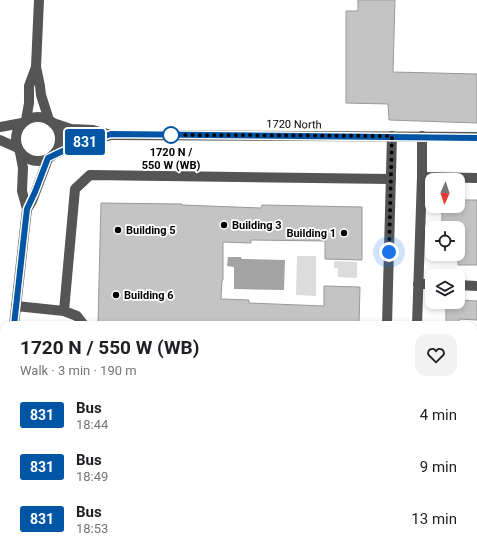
<!DOCTYPE html>
<html lang="en">
<head>
<meta charset="utf-8">
<style>
  :root { --surface:#fff; --page:#f2f2f2; --text:#202124; --muted:#757577 }
  body { margin:0; font-family:Roboto,sans-serif; background:var(--page); color:var(--text); height:100vh; display:flex; flex-direction:column; font-size:15px; white-space:nowrap }
  * { box-sizing:border-box; margin:0 }
  p { font-size:13px; color:var(--muted) }
  .icon { flex:none; width:22px; height:22px; fill:none; stroke:currentColor; stroke-width:2; stroke-linecap:round; stroke-linejoin:round }
  .map { position:relative; flex:1; overflow:hidden }
  .panel { position:absolute; left:0px; top:321px; width:477px; height:232px; display:flex; flex-direction:column; background:var(--surface); border-radius:12px 12px 0 0; box-shadow:0 2px 6px #0003 }
  .panel>* { flex:none }
  .badge { padding:0 8px; border-radius:3px; font-size:14px; line-height:26px }
  .needle { width:26px; rotate:183deg }
  .fabs { position:absolute; left:425px; top:173px; display:grid; gap:8px }
  .fabs a { display:grid; place-items:center; width:40px; height:40px; border-radius:8px; background:var(--surface); box-shadow:0 2px 6px #0003; font-size:20px }
  .you { position:absolute; width:20px; height:20px; margin:-10px; border:3px solid #fff; border-radius:50%; background:#1a73e8; box-shadow:0 0 0 6px #1a73e833 }
  .map>.badge { position:absolute; translate:-50% -50%; box-shadow:0 0 0 2px #fff }
  .round { display:grid; place-items:center; flex:none; width:42px; height:42px; border-radius:12px; background:var(--page) }
  .summary { display:flex; align-items:center; justify-content:space-between; height:68px; padding:0 20px }
  h1 { font-size:19px; font-weight:700; line-height:30px }
  ul { padding:0; list-style:none }
  li { display:flex; align-items:center; gap:12px; height:52px; padding:0 20px }
  li div { flex:1 }
  li b { display:block; font-size:15px }
  li em { font-style:normal }
  li .badge { min-width:44px; font-weight:700; text-align:center }
  .map>svg:first-child { display:block }
  .green { fill:#dcdcdc }
  .water { fill:#a3a3a3 }
  .building { fill:#c4c4c4; stroke:#999 }
  .lines { fill:none; stroke-linecap:round; stroke-linejoin:round }
  .minor { stroke:#555; stroke-width:10 }
  .line-casing { stroke:#fff; stroke-width:9 }
  .line { stroke:#0055a4; stroke-width:6 }
  .walk { stroke:#000; stroke-width:4; stroke-dasharray:0 7.2 }
  .stop-dot { fill:#fff; stroke:#0055a4; stroke-width:2 }
  .poi-dot { fill:#000; stroke:#fff; stroke-width:1.5 }
  .labels { text-anchor:middle; stroke-width:3.5; stroke-linejoin:round; paint-order:stroke }
  .street-label { font-size:11px; fill:#000; stroke:#fff }
  .stop-label { font-size:11px; font-weight:bold; fill:#000; stroke:#fff }
  .poi-label { font-size:11px; font-weight:bold; fill:#000; stroke:#fff; text-anchor:start }
</style>
</head>
<body>
<div class="map">
<svg width="477" height="553" viewBox="0 0 477 553">
  <rect width="100%" height="100%" fill="#fff"/>
  <g class="green">
    <polygon points="297,256 316,256 316,296 296,295"/>
    <polygon points="334,261 357,262 357,278 338,277 338,268 334,268"/>
  </g>
  <polygon class="water" points="228,257 241,257 242,259 285,260 284,290 234,289 234,267 227,266"/>
  <g class="building">
    <polygon points="358,0 395,0 393,72 477,74 477,123 389,120 388,104 346,103 346,11 358,11"/>
    <polygon points="460,200 477,200 477,265 458,265 458,228 442,228 442,206 458,206 458,205 460,205"/>
    <polygon points="101,203 182,204 182,205 261,208 262,205 362,207 362,260 325,259 325,241 251,240 251,243 223,242 223,280 222,281 221,299 249,300 249,303 324,306 324,286 360,287 359,325 145,325 145,322 98,322"/>
    <polygon points="458,300 477,301 477,320 459,319 459,325 446,325 446,302 458,302"/>
  </g>
  <g class="lines">
    <g class="minor">
      <polyline points="39,0 36,67 40,86 41,95 49,120"/>
      <circle cx="38" cy="139" r="22"/>
      <polyline points="26,120 29,103 29,86 36,67"/>
      <polyline points="53,123 71,129 93,130 111,135 477,137"/>
      <polyline points="0,127 22,123"/>
      <polyline points="0,140 18,148"/>
      <polyline points="53,155 82,142 94,140 111,135"/>
      <polyline points="422,177 422,136"/>
      <polyline points="27,209 32,201 48,159"/>
      <polyline points="418,284 432,284"/>
      <polyline points="458,285 477,286"/>
      <polyline points="16,306 64,311"/>
      <polyline points="14,325 27,209 22,191 23,168 20,152"/>
      <polyline points="84,325 77,316 64,311 75,189 90,175 391,179"/>
      <polyline points="387,325 392,136"/>
      <polyline points="417,325 422,177 477,178"/>
      <polyline points="0,491 4,443"/>
      <polyline points="304,553 304,549"/>
    </g>
  </g>
  <g class="lines">
    <g class="line-casing">
      <polyline id="line" points="14,325 27,209 35,192 48,158 69,148 111,134 477,138"/>
    </g>
    <use href="#line" class="line"/>
    <polyline class="walk" points="171,135 392,136 389,252"/>
  </g>
  <circle class="stop-dot" cx="171" cy="135" r="8"/>
  <g class="poi-dot">
    <circle cx="224" cy="225" r="4"/>
    <circle cx="118" cy="230" r="4"/>
    <circle cx="344" cy="233" r="4"/>
    <circle cx="116" cy="295" r="4"/>
  </g>
  <g class="labels">
    <g class="street-label">
      <text transform="translate(294 124) rotate(1)" y="4">1720 North</text>
    </g>
    <g class="stop-label">
      <text x="171" y="156">1720 N /<tspan x="171" dy="13">550 W (WB)</tspan></text>
    </g>
    <g class="poi-label">
      <text x="232" y="229">Building 3</text>
      <text x="126" y="234">Building 5</text>
      <text x="336" y="237" text-anchor="end">Building 1</text>
      <text x="124" y="299">Building 6</text>
    </g>
  </g>
</svg>
<div class="fabs">
<a><svg class="needle" viewBox="-14 -14 28 28"><path d="M0-13l5 13h-10z" fill="#e53935"/><path d="M0 13l5-13h-10z" fill="#757577"/></svg></a>
<a><svg class="icon" aria-label="locate" viewBox="0 0 24 24"><circle cx="12" cy="12" r="6"/><path d="M12 2v4M12 18v4M2 12h4M18 12h4"/></svg></a>
<a><svg class="icon" aria-label="layers" viewBox="0 0 24 24"><path d="M12 4l9 5-9 5-9-5zM3 14l9 5 9-5"/></svg></a>
</div>
<div class="you" style="left:389px;top:252px"></div>
<b class="badge" style="left:85px;top:142px;background:#0055a4;color:#fff">831</b>
<section class="panel">
<div class="summary"><div><h1>1720 N / 550 W (WB)</h1><p>Walk · 3 min · 190 m</p></div><a class="round"><svg class="icon" aria-label="heart" viewBox="0 0 24 24"><path d="M12 20l-8-8c-3-5 5-10 8-4 3-6 11-1 8 4z"/></svg></a></div>
<ul>
<li><span class="badge" style="background:#0055a4;color:#fff">831</span><div><b>Bus</b><p>18:44</p></div><em>4 min</em></li>
<li><span class="badge" style="background:#0055a4;color:#fff">831</span><div><b>Bus</b><p>18:49</p></div><em>9 min</em></li>
<li><span class="badge" style="background:#0055a4;color:#fff">831</span><div><b>Bus</b><p>18:53</p></div><em>13 min</em></li>
</ul>
</section>
</div>
</body>
</html>
